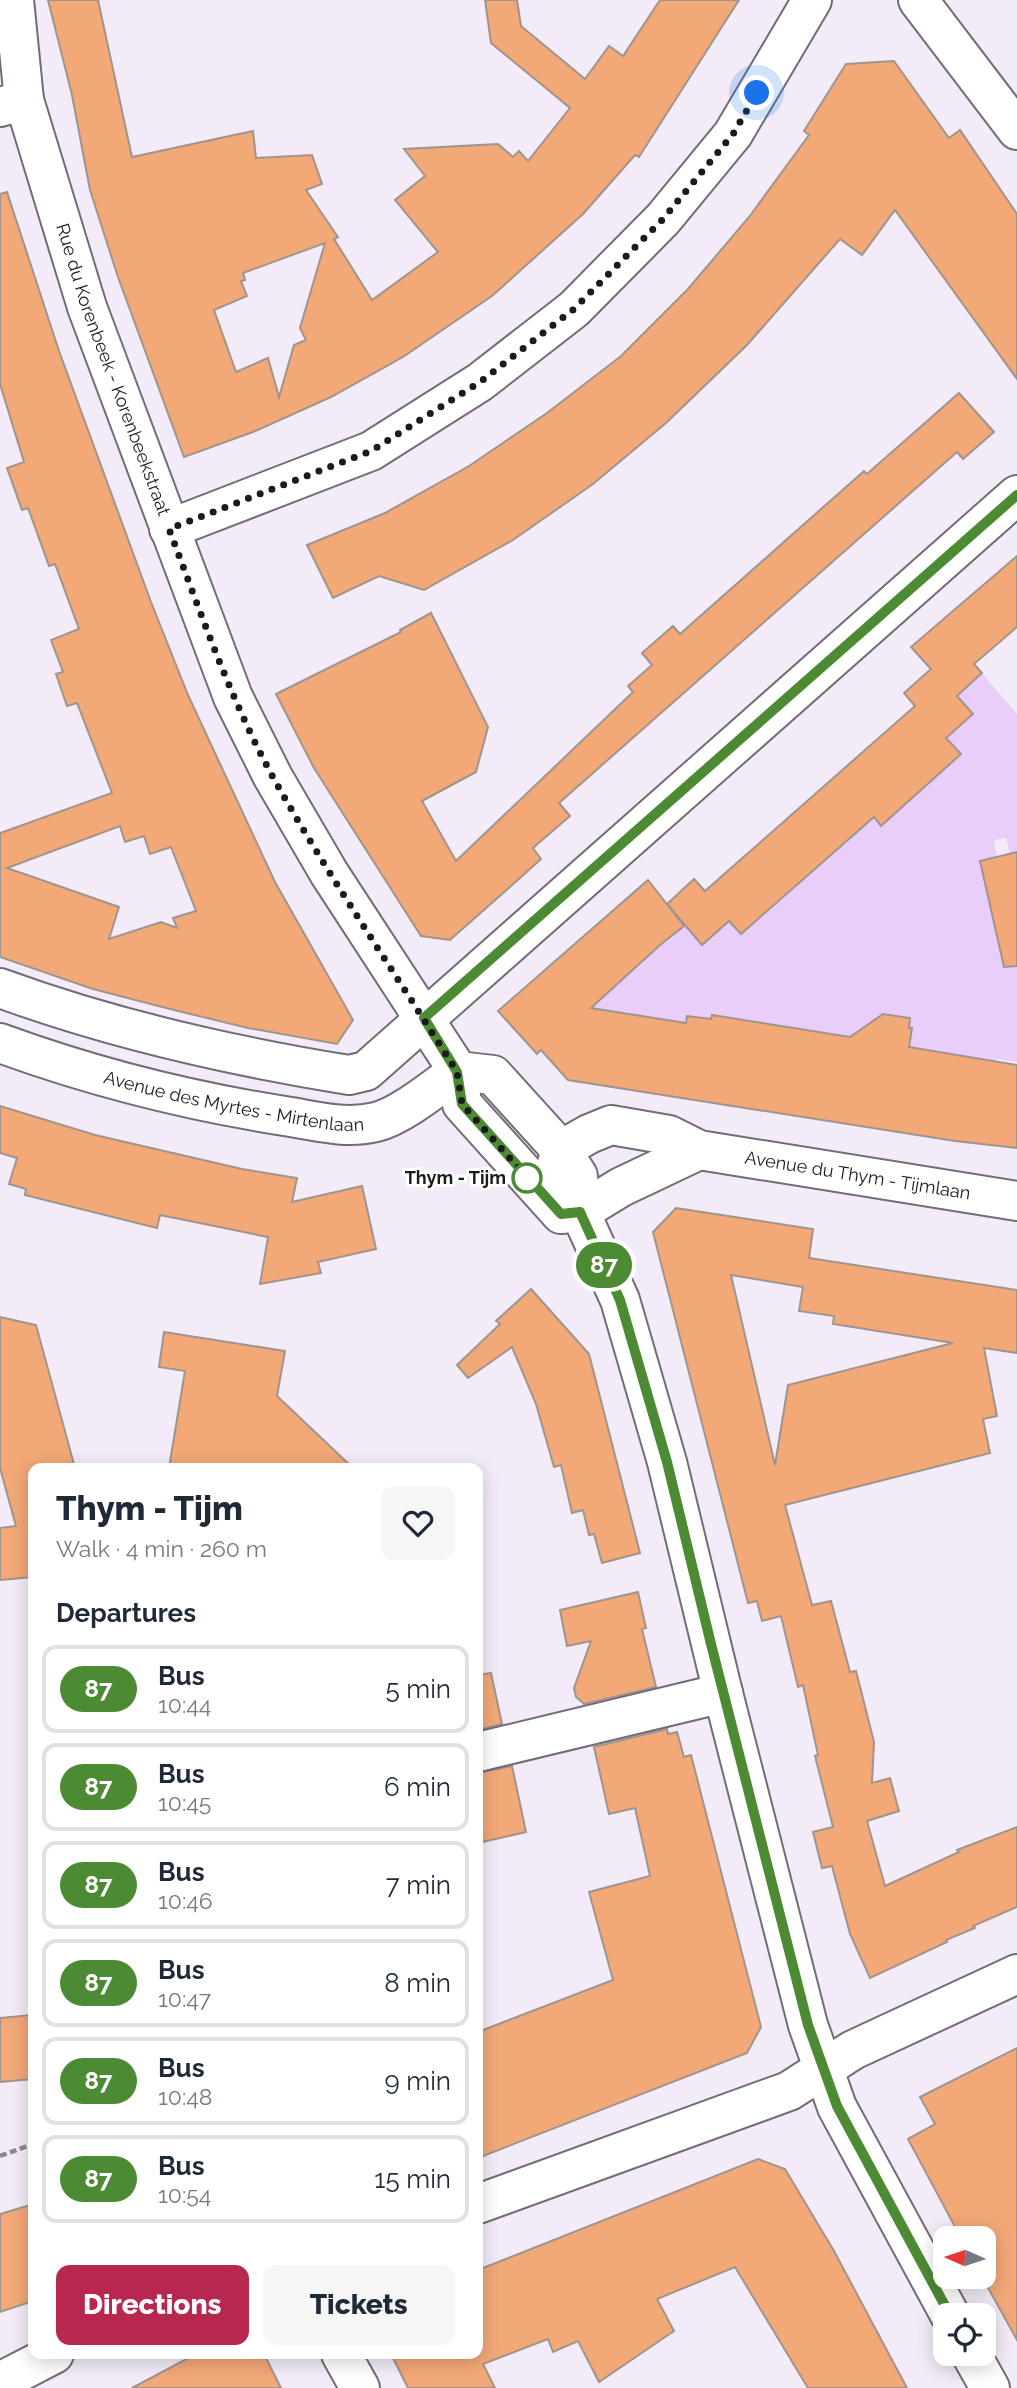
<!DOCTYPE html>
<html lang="en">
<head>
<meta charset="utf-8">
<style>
  :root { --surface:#fff; --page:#f6f6f7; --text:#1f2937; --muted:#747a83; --line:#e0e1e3; --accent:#b8284e }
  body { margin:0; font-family:Raleway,sans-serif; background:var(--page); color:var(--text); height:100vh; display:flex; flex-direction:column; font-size:26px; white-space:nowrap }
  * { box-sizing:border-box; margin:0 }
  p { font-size:23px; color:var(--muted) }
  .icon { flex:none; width:38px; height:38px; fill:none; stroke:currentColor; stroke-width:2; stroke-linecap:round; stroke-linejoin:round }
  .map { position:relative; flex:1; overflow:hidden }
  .panel { position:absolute; left:28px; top:1463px; width:455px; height:896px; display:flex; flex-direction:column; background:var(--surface); border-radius:14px; box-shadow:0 4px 18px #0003 }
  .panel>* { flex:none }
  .badge { padding:0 14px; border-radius:23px; font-size:24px; line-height:46px }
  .needle { width:46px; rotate:273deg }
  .tools { position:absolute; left:933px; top:2226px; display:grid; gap:14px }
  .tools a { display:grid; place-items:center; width:63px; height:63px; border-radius:14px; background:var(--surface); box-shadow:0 4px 18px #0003; font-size:35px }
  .you { position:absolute; width:35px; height:35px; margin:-18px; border:5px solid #fff; border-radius:50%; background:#1a73e8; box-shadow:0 0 0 10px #1a73e833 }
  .map>.badge { position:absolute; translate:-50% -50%; box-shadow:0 0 0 4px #fff }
  h2 { padding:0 28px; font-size:26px; line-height:63px }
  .round { display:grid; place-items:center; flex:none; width:74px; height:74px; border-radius:14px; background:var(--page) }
  .summary { display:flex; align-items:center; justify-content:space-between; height:119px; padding:0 28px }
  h1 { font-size:33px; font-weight:800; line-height:52px }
  .action { display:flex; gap:14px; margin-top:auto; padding:14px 28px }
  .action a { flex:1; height:80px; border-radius:14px; background:var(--accent); color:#fff; font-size:28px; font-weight:800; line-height:80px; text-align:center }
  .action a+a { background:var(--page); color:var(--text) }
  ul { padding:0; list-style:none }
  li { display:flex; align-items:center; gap:21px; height:88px; margin:0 14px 10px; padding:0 14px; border:4px solid var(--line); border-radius:14px }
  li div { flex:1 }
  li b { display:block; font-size:26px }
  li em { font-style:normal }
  li .badge { min-width:77px; font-weight:700; text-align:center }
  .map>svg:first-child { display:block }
  .green { fill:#e9cefa }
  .building { fill:#f2a877; stroke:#a0948c; stroke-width:2; fill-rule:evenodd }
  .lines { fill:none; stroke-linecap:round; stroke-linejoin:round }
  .minor-casing { stroke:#736c77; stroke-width:42 }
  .path { stroke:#8c878f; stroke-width:4.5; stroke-dasharray:7 3.5; stroke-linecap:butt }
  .minor { stroke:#fff; stroke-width:38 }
  .line-casing { stroke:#fff; stroke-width:16 }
  .line { stroke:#4c8b33; stroke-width:10 }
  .walk { stroke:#1d1a1e; stroke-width:7; stroke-dasharray:0 12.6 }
  .stop-dot { fill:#fff; stroke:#4c8b33; stroke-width:3.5 }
  .labels { text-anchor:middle; stroke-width:6; stroke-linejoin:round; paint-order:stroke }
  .street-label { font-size:18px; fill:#1d1a1e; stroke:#fff }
  .stop-label { font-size:18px; font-weight:bold; fill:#1d1a1e; stroke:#fff; text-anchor:end }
</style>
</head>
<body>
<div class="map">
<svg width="1017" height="2388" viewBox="0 0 1017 2388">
  <rect width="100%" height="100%" fill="#f3ecf8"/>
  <polygon class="green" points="982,673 1017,714 1017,852 1010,854 1006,838 994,840 997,857 980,861 999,946 1005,949 1017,946 1017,1062 996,1059 995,1065 989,1064 985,1060 712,1015 711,1019 687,1016 686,1023 589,1010 683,924 729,921 741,934 874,817 882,825 961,754 946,738 973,714 957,696"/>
  <g class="building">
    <path d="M 48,0 L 98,0 L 132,157 L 253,131 L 256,158 L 312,155 L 322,184 L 306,190 L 338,237 L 334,239 L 372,300 L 438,252 L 395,200 L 425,176 L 404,149 L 498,144 L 513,157 L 519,151 L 528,161 L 570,108 L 491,43 L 485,0 L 517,0 L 521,26 L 585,79 L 609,46 L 623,56 L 660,0 L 739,0 L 639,157 L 635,155 L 583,214 L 492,296 L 403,357 L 331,397 L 253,432 L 184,457 L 118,277 L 90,190 L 72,95 ZM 325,243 L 300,328 L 306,340 L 294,345 L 279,397 L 268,358 L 236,372 L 214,310 L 247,296 L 241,281 L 245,280 L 243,273 Z"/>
    <polygon points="894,61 949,138 960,130 1017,214 1017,379 895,210 862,255 840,239 747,345 666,423 593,484 513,540 424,590 379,576 333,598 307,545 385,513 469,466 547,413 621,356 688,289 749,217 809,135 804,131 846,64"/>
    <path d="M 7,192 L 59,351 L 151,602 L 188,695 L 275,882 L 353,1020 L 337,1044 L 248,1028 L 174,1010 L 93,989 L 0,957 L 0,833 L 112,793 L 77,703 L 67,706 L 56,674 L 63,672 L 51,640 L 79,629 L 55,564 L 49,566 L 28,508 L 22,510 L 7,468 L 24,462 L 0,384 L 0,194 ZM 120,826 L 125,842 L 144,836 L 150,854 L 171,847 L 196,911 L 173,918 L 177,928 L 161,922 L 109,939 L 119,907 L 7,868 Z"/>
    <polygon points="959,393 994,432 963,459 957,452 559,803 570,816 533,848 541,859 511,886 450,940 421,936 314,768 276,694 401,632 400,630 431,613 488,727 476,772 422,801 456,861 633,692 628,686 652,665 642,653 673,626 680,634 864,471 867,474"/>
    <polygon points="1017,556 1017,627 974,664 982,673 957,696 973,714 946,738 961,754 881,826 874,817 741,934 729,921 702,945 667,904 694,879 705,891 915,706 904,693 931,669 911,647"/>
    <polygon points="1017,852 1017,966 1004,967 980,861"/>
    <polygon points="648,880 684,926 660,945 591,1008 686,1023 687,1016 711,1019 712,1015 850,1037 883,1014 910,1018 909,1028 912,1028 909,1047 1017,1065 1017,1148 955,1141 568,1080 541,1050 537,1054 498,1011"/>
    <polygon points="0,1106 95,1135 242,1169 297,1178 292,1202 362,1186 376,1249 318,1262 321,1273 260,1284 268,1237 160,1215 157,1228 25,1195 26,1189 9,1184 17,1158 0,1153"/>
    <path d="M 676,1208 L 813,1229 L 809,1258 L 1017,1290 L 1017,1353 L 984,1348 L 997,1416 L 983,1419 L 990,1453 L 785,1505 L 812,1605 L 831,1601 L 850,1672 L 856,1671 L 874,1742 L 872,1783 L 890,1778 L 899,1811 L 867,1821 L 885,1886 L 959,1852 L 957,1850 L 1017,1827 L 1017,1907 L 973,1926 L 975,1928 L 946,1940 L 947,1942 L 870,1978 L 850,1934 L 832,1866 L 822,1868 L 813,1832 L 833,1827 L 815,1756 L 818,1755 L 803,1685 L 798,1687 L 781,1616 L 762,1621 L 757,1601 L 748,1603 L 653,1232 ZM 731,1275 L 803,1287 L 799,1311 L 834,1316 L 833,1324 L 953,1343 L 788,1385 L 775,1465 Z"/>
    <polygon points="531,1289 589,1354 640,1553 602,1563 594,1534 589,1535 583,1510 572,1513 561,1465 554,1467 536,1404 512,1347 468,1378 457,1365 500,1324 496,1321"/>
    <polygon points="0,1317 36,1325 75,1468 33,1468 33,1577 0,1580 0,1528 16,1526 0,1468"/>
    <polygon points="164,1332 285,1351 277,1396 353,1468 169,1468 185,1371 159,1367"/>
    <polygon points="638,1592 646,1628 642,1629 656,1687 584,1704 576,1697 574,1688 591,1641 567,1646 560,1610"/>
    <polygon points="491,1673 502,1724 478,1730 478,1675"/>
    <polygon points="667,1729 668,1734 677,1732 684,1757 691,1755 761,2027 747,2053 478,2158 478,2032 613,1980 589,1892 650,1876 635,1808 609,1814 594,1747"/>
    <polygon points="512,1766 526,1832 478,1843 478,1773"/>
    <polygon points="31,2015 33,2079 0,2082 0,2018"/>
    <polygon points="1017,2048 1017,2340 982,2277 984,2238 961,2238 908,2139 935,2124 920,2097"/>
    <polygon points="758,2159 785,2169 834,2251 907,2388 808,2388 735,2267 657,2299 674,2331 599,2382 578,2341 553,2352 548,2339 483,2364 495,2388 408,2388 391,2354 478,2354 478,2270"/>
    <polygon points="33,2204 33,2301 0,2312 0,2214"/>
    <polygon points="196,2354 264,2354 281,2388 132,2388"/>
  </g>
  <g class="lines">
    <g class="minor-casing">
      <g id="minor">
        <polyline points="918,0 1017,130"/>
        <path id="s1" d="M 24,100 L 87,307 L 233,697 L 273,777 L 329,873 L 458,1071 L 462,1104 L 561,1214 L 580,1212 L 621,1187 L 699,1150"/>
        <polyline points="0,107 24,100 14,0"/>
        <polyline points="169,529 371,451 480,382 574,309 663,219 733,134 812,0"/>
        <path d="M 0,988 C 112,1029 231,1056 349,1075 L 366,1071 L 1017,495"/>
        <path id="s2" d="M 0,1043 C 93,1077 193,1102 291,1117 C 319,1122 347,1129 376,1122 C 401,1116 436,1087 458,1071"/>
        <polyline points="458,1071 493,1075 561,1150 578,1176 580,1212 620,1300 667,1462 723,1693 808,2025 837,2107 950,2315"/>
        <path id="s3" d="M 554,1174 L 561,1150 L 589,1134 L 611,1125 L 669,1135 L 699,1150 L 1017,1201"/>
        <polyline points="478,1752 723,1693"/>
        <polyline points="478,2204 789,2091 853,2050 1017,1974"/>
        <polyline points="341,2354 360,2388"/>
        <polyline points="971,2354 990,2388"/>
        <polyline points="0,2382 54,2354"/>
      </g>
    </g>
    <polyline class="path" points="0,2156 33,2144"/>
    <use href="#minor" class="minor"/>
  </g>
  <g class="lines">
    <g class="line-casing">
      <polyline id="line" points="950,2315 837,2106 808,2025 711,1644 667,1462 620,1300 580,1212 561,1214 462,1104 457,1072 424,1018 1017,495"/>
    </g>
    <use href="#line" class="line"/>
    <path class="walk" d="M 527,1178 L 531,1182 L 462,1104 L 457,1072 C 396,974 330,879 274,779 C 230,699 201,613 169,529 L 371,451 L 480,382 L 574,309 L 663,219 L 733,134 L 757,93"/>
  </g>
  <circle class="stop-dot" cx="527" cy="1178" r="14"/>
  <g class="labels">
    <g class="street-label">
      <text dy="6" stroke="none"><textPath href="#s1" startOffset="284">Rue du Korenbeek - Korenbeekstraat</textPath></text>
      <text dy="6" stroke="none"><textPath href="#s2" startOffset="242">Avenue des Myrtes - Mirtenlaan</textPath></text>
      <text dy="6" stroke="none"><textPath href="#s3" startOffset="334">Avenue du Thym - Tijmlaan</textPath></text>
    </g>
    <g class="stop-label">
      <text x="506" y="1184">Thym - Tijm</text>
    </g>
  </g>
</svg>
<div class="tools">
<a><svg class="needle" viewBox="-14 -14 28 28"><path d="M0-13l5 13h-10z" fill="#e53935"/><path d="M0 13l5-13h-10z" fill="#747a83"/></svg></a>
<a><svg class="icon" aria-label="locate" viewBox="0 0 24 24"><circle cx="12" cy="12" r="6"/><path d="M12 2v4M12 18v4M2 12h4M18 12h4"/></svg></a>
</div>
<div class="you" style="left:757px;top:93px"></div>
<b class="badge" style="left:604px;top:1265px;background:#4c8b33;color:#fff">87</b>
<section class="panel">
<div class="summary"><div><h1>Thym - Tijm</h1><p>Walk · 4 min · 260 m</p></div><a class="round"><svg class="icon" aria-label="heart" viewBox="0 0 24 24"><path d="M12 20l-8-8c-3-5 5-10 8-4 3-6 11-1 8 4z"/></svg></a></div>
<h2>Departures</h2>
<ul>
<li><span class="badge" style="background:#4c8b33;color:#fff">87</span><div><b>Bus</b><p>10:44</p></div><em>5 min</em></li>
<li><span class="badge" style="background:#4c8b33;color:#fff">87</span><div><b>Bus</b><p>10:45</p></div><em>6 min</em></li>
<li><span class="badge" style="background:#4c8b33;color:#fff">87</span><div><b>Bus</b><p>10:46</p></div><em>7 min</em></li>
<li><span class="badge" style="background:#4c8b33;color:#fff">87</span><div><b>Bus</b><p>10:47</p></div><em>8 min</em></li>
<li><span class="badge" style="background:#4c8b33;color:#fff">87</span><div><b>Bus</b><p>10:48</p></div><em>9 min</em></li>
<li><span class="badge" style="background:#4c8b33;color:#fff">87</span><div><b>Bus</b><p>10:54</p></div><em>15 min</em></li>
</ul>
<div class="action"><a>Directions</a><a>Tickets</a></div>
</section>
</div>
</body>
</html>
